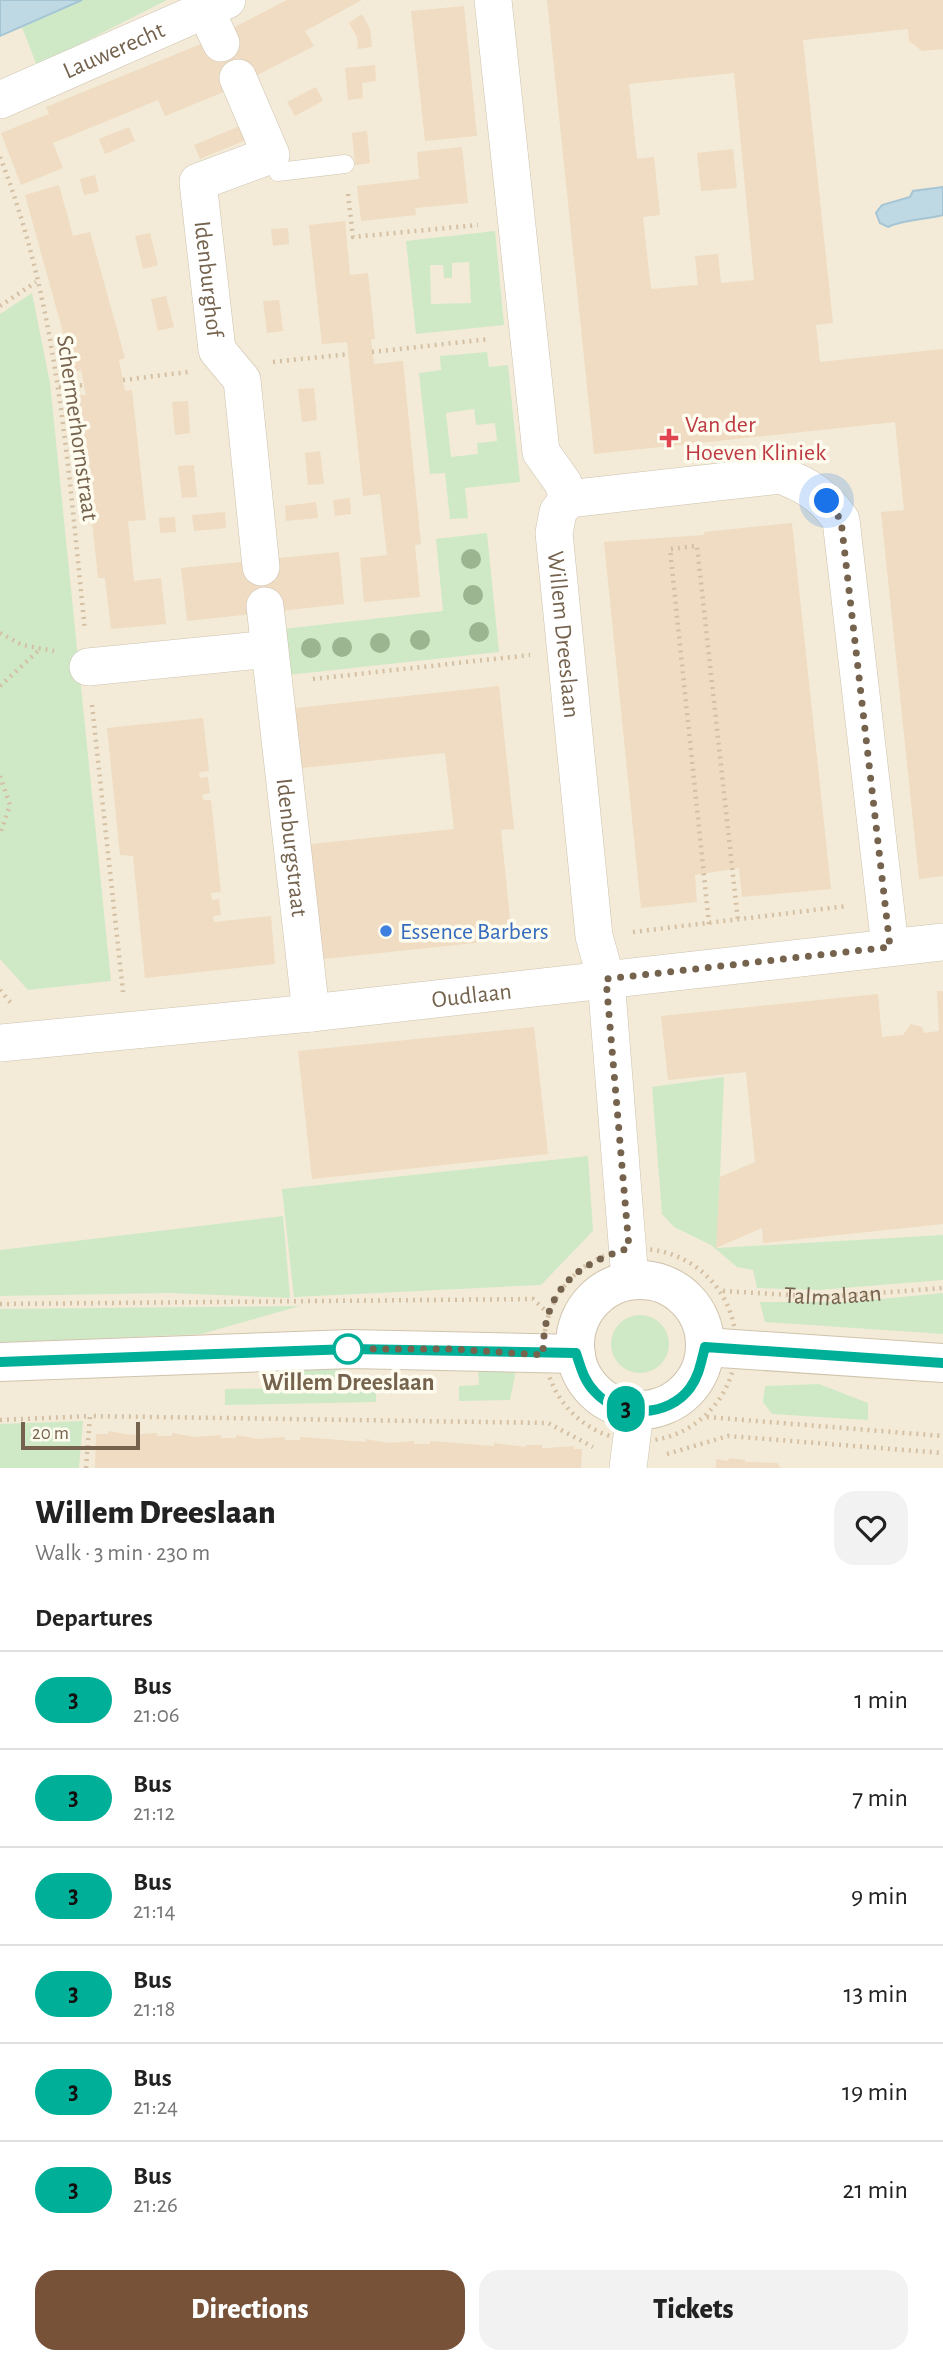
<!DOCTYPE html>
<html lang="en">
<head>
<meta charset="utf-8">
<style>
  :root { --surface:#fff; --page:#f2f2f2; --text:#222; --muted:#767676; --line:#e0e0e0; --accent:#775239 }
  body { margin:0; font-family:"Alegreya Sans",sans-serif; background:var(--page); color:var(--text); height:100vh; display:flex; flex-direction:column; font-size:26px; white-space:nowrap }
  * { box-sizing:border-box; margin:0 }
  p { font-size:23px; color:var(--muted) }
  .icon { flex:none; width:38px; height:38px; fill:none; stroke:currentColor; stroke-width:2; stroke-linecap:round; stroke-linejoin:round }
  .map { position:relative; height:1468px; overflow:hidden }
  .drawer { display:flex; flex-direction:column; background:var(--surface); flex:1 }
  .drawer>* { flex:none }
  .badge { padding:0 14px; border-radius:23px; font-size:24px; line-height:46px }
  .scale { position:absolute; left:21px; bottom:18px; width:119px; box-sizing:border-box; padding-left:7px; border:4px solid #75634e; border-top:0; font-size:19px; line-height:24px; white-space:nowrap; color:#75634e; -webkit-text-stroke:5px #fefbef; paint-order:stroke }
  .you { position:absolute; width:35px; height:35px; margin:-18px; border:5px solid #fff; border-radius:50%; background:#1a73e8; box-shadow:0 0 0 10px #1a73e833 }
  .map>.badge { position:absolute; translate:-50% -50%; box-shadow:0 0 0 4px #fff }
  h2 { padding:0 35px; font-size:26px; line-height:63px }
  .round { display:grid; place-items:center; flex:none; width:74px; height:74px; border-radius:21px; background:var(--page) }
  .headline { display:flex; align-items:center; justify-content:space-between; height:119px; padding:0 35px }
  h1 { font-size:33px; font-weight:800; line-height:52px }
  .button { display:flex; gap:14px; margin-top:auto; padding:14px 35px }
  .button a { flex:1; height:80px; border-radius:21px; background:var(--accent); color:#fff; font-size:28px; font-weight:800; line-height:80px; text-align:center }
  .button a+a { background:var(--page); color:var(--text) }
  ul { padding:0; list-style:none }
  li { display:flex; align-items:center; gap:21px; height:98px; padding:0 35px; border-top:2px solid var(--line) }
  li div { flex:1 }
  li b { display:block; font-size:26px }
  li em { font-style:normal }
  li .badge { min-width:77px; font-weight:700; text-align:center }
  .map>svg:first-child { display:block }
  .residential { fill:#f3ebd7 }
  .green { fill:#cfe9c7; fill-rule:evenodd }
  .water { fill:#bed8e4; stroke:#a5c5d5; stroke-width:2 }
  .building { fill:#efdcc2; fill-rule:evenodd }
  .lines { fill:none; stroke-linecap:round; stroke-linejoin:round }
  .lane-casing { stroke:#cdc2af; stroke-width:19 }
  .street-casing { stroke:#cdc2af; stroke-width:38 }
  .secondary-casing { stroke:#d0c3ad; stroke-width:40 }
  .path { stroke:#d4c0a5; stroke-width:4.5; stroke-dasharray:2 5; stroke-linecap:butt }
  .lane { stroke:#fff; stroke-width:18 }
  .street { stroke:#fff; stroke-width:37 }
  .secondary { stroke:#fff; stroke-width:38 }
  .tree { fill:#9cb591 }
  .line-casing { stroke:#fff; stroke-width:16 }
  .line { stroke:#00af98; stroke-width:10 }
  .walk { stroke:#75634e; stroke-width:7; stroke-dasharray:0 12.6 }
  .health-dot { fill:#e0444e; stroke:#fefbef; stroke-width:2.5 }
  .shop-dot { fill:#3f7fe0; stroke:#fefbef; stroke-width:2.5 }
  .stop-dot { fill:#fff; stroke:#00af98; stroke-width:3.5 }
  .labels { text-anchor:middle; stroke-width:7; stroke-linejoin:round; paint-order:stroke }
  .street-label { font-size:24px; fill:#75634e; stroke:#fefbef }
  .health-label { font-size:24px; fill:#be3a42; stroke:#fefbef; text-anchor:start }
  .shop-label { font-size:24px; fill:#366cbe; stroke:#fefbef; text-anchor:start }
  .stop-label { font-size:24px; font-weight:bold; fill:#75634e; stroke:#fefbef }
</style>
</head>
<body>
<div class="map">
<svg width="943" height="1468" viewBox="0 0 943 1468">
  <rect width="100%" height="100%" fill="#fbf8e9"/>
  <rect class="residential" x="0" y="0" width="943" height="1468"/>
  <g class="green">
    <polygon points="82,0 167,0 37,66 22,27"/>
    <path d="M 495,231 L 504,325 L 416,334 L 406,241 ZM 469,262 L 471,303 L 431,304 L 430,265 L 443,265 L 444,278 L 452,278 L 452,263 Z"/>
    <polygon points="32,293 50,383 111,981 28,990 0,959 0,314"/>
    <path d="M 487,352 L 489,367 L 508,365 L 520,482 L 465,488 L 468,518 L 450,519 L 445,473 L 430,474 L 419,373 L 441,370 L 440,356 ZM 474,409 L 476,425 L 495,423 L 497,441 L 477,443 L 478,454 L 451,457 L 446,413 Z"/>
    <polygon points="487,533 499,652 279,676 274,630 443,611 436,539"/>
    <polygon points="724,1077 717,1248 943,1235 943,1280 819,1290 757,1288 753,1270 737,1267 711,1245 674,1227 662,1214 652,1087"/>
    <polygon points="588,1156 593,1231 541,1285 294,1297 282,1189"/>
    <polygon points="283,1216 290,1298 169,1293 0,1296 0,1250"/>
    <polygon points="943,1293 943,1334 765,1322 760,1302 850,1302"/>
    <polygon points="300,1306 201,1334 0,1343 0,1309"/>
    <circle cx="640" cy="1344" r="29"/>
    <polygon points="478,1368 516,1370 510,1400 459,1401 459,1386 479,1385"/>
    <polygon points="287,1369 341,1369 342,1387 376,1386 376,1402 225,1405 225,1389 286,1388"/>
    <polygon points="819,1384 868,1403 868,1420 772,1414 763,1402 765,1386"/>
    <polygon points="83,1421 79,1468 0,1468 0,1424"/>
  </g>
  <g class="water">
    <polygon points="0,0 82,0 0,36"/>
    <path d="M 943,187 L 943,215 C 925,220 905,219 888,227 L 880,223 L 876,213 L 882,205 L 910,197 L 913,191 Z"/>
  </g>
  <g class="building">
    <polygon points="287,0 362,0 305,31 314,46 226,91 165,116 158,100 53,143 63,168 21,185 1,133 49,114 46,107 206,42"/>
    <path d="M 547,0 L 943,0 L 943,49 L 922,51 L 909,41 L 908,29 L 803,40 L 833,323 L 816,325 L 820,362 L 943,349 L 943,876 L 919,879 L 881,512 L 904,510 L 895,422 L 594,454 ZM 734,73 L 754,280 L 721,283 L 718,254 L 695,256 L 698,285 L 651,289 L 643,217 L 660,215 L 654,157 L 637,159 L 629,84 Z"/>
    <polygon points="464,6 477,136 425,141 411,11"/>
    <polygon points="362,14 370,29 372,47 358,49 357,37 349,23"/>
    <polygon points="375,65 376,81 362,83 363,98 348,100 345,68"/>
    <polygon points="316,87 323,101 295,116 287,102"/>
    <polygon points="240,126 246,140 200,159 194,145"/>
    <polygon points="129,127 135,141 105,154 99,139"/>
    <polygon points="367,131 370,163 355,165 352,133"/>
    <polygon points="462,147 468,203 415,208 416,215 361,221 357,186 419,179 417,152"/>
    <polygon points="733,149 737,188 701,191 697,153"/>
    <polygon points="95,175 99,192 84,195 80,179"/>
    <polygon points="59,185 73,236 90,232 125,358 119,360 125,391 132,390 146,520 128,521 134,581 161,578 166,624 111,629 105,578 98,578 79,395 86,395 81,370 74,372 25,195"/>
    <polygon points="345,221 350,275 368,273 375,339 371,339 374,364 403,361 421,544 415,545 420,597 364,602 360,558 387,555 380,494 363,496 347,342 322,344 309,225"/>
    <polygon points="288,228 289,244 273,246 271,229"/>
    <polygon points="150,233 158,265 143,269 135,236"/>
    <polygon points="166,296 174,327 158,331 151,299"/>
    <polygon points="279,300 283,331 267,333 263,301"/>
    <polygon points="314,388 317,420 302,422 298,389"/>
    <polygon points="188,401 190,433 175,435 172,402"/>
    <polygon points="320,451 324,484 308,485 305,453"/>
    <polygon points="194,465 197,497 182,498 178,466"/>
    <polygon points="350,498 351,514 335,516 333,500"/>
    <polygon points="316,502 318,518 286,521 285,506"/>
    <polygon points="225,512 226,528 194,531 192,515"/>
    <polygon points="175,517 176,532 160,533 159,518"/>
    <polygon points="792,523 831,889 742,897 739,868 695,875 697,902 641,908 604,542 704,535 704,532"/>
    <polygon points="339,552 344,604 187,621 181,568"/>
    <polygon points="499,686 514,829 501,830 512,939 314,960 302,845 454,829 445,753 293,769 287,709"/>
    <polygon points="203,718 209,771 199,772 200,778 208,777 210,793 202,795 203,800 211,800 221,892 211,893 212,900 219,899 221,915 213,916 214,922 271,916 275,964 145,978 133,856 120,855 107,728"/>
    <polygon points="937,991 943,991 943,1224 763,1243 762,1228 716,1248 720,1177 755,1162 746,1072 668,1080 661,1016 878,994 882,1037 903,1035 911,1024 922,1027 924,1033 939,1031"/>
    <polygon points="534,1027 548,1154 312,1179 298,1051"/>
    <polygon points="108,1431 131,1435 157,1433 157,1436 172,1436 172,1433 195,1437 221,1435 221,1438 236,1438 236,1435 259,1439 285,1437 285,1440 300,1440 300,1437 366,1442 366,1439 388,1443 414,1441 414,1444 430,1444 430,1441 494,1446 494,1443 526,1447 526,1445 542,1445 542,1448 548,1448 574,1446 574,1449 582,1449 581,1468 95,1468 96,1434 108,1434"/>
    <polygon points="729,1458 745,1460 745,1462 777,1463 781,1468 716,1468 716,1459 728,1461"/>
  </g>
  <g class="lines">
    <g class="lane-casing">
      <polyline id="lane" points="271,155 278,172 345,164"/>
    </g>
    <g class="street-casing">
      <g id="street">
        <path id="s2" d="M 493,0 L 541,452 L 563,483 L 568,499 L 558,512 L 554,533 L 594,936 L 606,979 L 630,1280"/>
        <polyline points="206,11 221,43"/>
        <path id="s3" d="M 238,78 L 271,155 L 198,182 L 217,350 L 242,380 L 261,567"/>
        <path id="s4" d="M 0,100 L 227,0"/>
        <path d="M 568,499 L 780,475 C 807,485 823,495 841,520 L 890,947"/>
        <path id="s5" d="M 265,606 L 311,1013"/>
        <polyline points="88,667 269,649"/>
        <path id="s6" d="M 0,1043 L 311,1013 L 943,942"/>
        <polyline points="628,1468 635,1412"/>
      </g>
    </g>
    <g class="secondary-casing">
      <g id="secondary">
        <circle cx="640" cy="1345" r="65"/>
        <polyline points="705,1347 943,1363"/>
        <polyline points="0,1362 350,1349 576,1354"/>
      </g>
    </g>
    <g class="path">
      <path d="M 0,157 C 59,307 68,471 85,630"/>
      <polyline points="348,194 353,237 478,225"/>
      <polyline points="0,306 36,282"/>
      <polyline points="372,352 490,339"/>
      <polyline points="273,362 349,354"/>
      <polyline points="123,380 188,372"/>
      <polyline points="59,387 85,385"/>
      <polyline points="0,633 22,645 54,651"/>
      <polyline points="313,679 530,655"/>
      <polyline points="0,686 39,650"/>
      <polyline points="92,705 123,992"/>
      <polyline points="0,776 10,805 0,834"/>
      <polyline points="709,924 670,549 697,546 738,921"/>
      <polyline points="633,932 847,906"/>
      <polyline points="0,990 11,1003"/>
      <circle cx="640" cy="1345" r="96"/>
      <path id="s1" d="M 723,1291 L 824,1297 L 943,1288"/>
      <polyline points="0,1304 533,1299 548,1313"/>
      <polyline points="707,1417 943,1436"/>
      <polyline points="0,1420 90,1416"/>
      <polyline points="667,1454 728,1436 943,1453"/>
      <polyline points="86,1468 90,1416 548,1423 593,1447"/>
    </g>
    <use href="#lane" class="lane"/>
    <use href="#street" class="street"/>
    <use href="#secondary" class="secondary"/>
  </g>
  <g class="tree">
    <circle cx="471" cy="559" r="10"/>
    <circle cx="473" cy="595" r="10"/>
    <circle cx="479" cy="632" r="10"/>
    <circle cx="420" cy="640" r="10"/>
    <circle cx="380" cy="643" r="10"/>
    <circle cx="342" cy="647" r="10"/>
    <circle cx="311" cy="648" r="10"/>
  </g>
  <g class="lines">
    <g class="line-casing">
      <path id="line" d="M 0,1362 L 350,1349 L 576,1353 C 581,1368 584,1381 595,1392 C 619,1419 669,1417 690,1388 C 699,1376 701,1362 705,1347 L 943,1363"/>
    </g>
    <use href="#line" class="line"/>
    <path class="walk" d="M 348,1349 L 452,1349 L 543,1355 C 543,1292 572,1266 629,1248 L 606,979 L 890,947 L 841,520 L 827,501"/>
  </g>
  <path class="health-dot" d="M665.5 427.5h7v7h7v7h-7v7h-7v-7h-7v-7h7z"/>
  <circle class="shop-dot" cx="386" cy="931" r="7"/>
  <circle class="stop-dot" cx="348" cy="1349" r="14"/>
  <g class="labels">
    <g class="street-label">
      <text dy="8" stroke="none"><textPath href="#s4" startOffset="124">Lauwerecht</textPath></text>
      <text dy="8" stroke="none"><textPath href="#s3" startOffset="259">Idenburghof</textPath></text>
      <text transform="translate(78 428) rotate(82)" y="8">Schermerhornstraat</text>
      <text dy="8" stroke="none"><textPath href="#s2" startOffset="649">Willem Dreeslaan</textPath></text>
      <text dy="8" stroke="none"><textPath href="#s5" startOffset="243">Idenburgstraat</textPath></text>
      <text dy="8" stroke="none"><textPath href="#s6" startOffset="474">Oudlaan</textPath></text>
      <text dy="8" stroke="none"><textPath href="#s1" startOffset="110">Talmalaan</textPath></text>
    </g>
    <g class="health-label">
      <text x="685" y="432">Van der<tspan x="685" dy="28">Hoeven Kliniek</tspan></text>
    </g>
    <g class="shop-label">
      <text x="400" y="939">Essence Barbers</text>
    </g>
    <g class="stop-label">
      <text x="348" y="1390">Willem Dreeslaan</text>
    </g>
  </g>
</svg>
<div class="scale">20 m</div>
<div class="you" style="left:827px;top:501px"></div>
<b class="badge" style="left:626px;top:1409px;background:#00af98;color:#111">3</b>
</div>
<section class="drawer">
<div class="headline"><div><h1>Willem Dreeslaan</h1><p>Walk · 3 min · 230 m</p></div><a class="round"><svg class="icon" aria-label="heart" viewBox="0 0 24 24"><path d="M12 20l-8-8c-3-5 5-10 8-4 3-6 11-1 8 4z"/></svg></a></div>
<h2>Departures</h2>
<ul>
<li><span class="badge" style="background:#00af98;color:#111">3</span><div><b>Bus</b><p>21:06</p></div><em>1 min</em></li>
<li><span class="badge" style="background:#00af98;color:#111">3</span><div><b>Bus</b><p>21:12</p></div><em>7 min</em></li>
<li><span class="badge" style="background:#00af98;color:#111">3</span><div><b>Bus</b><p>21:14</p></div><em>9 min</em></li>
<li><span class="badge" style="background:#00af98;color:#111">3</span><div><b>Bus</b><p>21:18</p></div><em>13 min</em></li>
<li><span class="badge" style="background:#00af98;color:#111">3</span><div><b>Bus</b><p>21:24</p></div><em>19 min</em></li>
<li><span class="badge" style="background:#00af98;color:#111">3</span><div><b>Bus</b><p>21:26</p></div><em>21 min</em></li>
</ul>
<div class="button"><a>Directions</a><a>Tickets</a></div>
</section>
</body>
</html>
